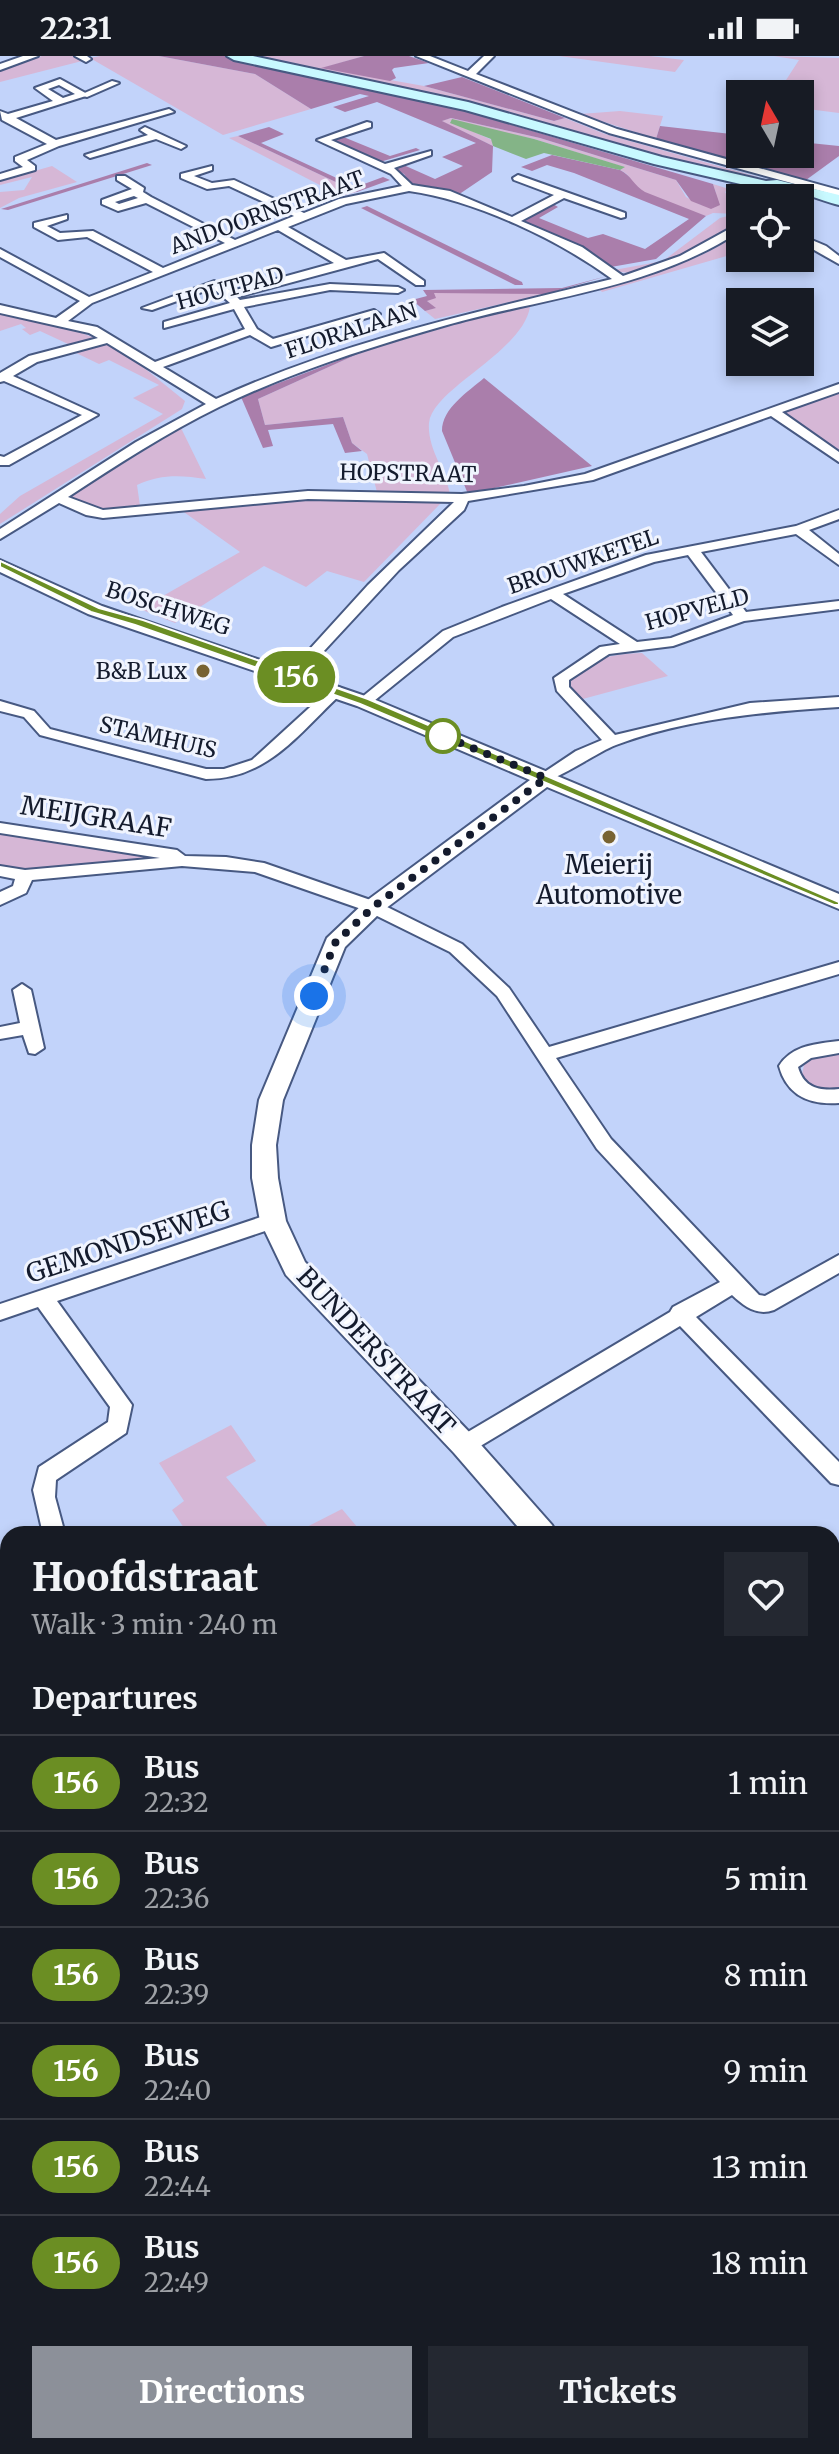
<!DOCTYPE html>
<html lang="en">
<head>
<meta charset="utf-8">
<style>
  :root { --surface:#171b24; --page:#242831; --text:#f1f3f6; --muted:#9ea1a6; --line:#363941; --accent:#8c9099 }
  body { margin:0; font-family:Merriweather,serif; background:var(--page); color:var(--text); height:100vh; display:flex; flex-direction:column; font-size:30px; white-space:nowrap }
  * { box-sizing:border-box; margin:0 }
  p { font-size:26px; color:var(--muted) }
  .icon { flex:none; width:44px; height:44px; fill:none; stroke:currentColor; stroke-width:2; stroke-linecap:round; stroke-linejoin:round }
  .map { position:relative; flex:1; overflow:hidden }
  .details { position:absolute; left:0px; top:1470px; width:840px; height:928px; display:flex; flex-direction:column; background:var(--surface); border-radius:24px 24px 0 0; box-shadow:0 4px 12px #0003 }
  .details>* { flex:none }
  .badge { padding:0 16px; border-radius:26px; font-size:28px; line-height:52px }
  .needle { width:52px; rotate:351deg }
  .tools { position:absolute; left:726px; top:24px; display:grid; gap:16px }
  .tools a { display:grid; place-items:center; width:88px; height:88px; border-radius:0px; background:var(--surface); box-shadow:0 4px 12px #0003; font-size:40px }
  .you { position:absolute; width:40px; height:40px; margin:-20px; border:6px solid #fff; border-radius:50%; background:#1a73e8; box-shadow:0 0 0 12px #1a73e833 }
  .map>.badge { position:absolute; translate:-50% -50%; box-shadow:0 0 0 4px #fff }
  h2 { padding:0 32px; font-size:30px; line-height:72px }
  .round { display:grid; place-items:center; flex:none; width:84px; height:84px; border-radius:0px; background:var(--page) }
  .overview { display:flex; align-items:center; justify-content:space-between; height:136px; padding:0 32px }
  h1 { font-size:38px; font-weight:800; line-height:60px }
  .primary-button { display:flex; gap:16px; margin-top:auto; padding:16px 32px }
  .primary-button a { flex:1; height:92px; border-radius:0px; background:var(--accent); color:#fff; font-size:32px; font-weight:800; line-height:92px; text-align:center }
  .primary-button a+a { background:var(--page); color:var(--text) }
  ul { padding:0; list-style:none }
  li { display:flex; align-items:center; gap:24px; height:96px; padding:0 32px; border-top:2px solid var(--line) }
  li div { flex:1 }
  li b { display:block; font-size:30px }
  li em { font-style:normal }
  li .badge { min-width:88px; font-weight:700; text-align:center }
  .status { display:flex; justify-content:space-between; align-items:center; height:56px; padding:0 40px; background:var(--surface); direction:ltr }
  .status svg { height:22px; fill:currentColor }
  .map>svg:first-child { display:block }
  .green { fill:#d6b7d6 }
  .forest { fill:#aa7eab }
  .water { fill:#84b487 }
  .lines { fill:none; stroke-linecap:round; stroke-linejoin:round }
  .pedestrian-casing { stroke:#475982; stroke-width:4 }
  .minor-casing { stroke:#475982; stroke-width:4 }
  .tertiary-casing { stroke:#475982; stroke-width:4 }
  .secondary-casing { stroke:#475982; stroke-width:4 }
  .pedestrian { fill:#fff; fill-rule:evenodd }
  .minor { fill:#fff; fill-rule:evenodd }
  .tertiary { fill:#fff; fill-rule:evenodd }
  .secondary { fill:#c8f9ff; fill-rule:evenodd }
  .line { fill:#6b8e23; stroke:#fff; stroke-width:2 }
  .walk { stroke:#141b2d; stroke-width:8; stroke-dasharray:0 14.4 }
  .poi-dot { fill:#786332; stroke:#f0f4fe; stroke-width:3 }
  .stop-dot { fill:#fff; stroke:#6b8e23; stroke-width:4 }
  .labels { text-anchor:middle; stroke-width:6; stroke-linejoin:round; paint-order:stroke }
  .far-street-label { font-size:22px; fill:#141b2d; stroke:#f0f4fe }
  .far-poi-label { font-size:22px; fill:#141b2d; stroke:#f0f4fe; text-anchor:end }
  .street-label { font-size:26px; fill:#141b2d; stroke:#f0f4fe }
  .poi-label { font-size:26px; fill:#141b2d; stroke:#f0f4fe }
</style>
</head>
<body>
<div class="status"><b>22:31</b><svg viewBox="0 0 49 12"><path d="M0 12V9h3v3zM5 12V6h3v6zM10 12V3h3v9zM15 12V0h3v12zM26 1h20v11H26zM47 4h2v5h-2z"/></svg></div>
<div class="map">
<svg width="839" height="2398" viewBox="0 0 839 2398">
  <rect width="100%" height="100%" fill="#c2d3fa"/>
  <g class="green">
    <polygon points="42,0 74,0 82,5 0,26 0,14"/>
    <polygon points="100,0 159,0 255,18 311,53 223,79 90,2"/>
    <polygon points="246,0 364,0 323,12 424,30 554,65 565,62 605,78 758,121 744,123 451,44"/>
    <polygon points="559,0 650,0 684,4 675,16"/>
    <polygon points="774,0 839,2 839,57 800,52 800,38 777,38 799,4"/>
    <polygon points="620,55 663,60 656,83 580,58"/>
    <path d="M 451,62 L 540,82 L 676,124 L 686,141 L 701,149 L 716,137 L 713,128 L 729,133 L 725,136 L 740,158 L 713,157 L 706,160 C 685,153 655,147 638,132 C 630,125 630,118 620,114 L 624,111 L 534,83 L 449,65 L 492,84 L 493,90 L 441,65 Z"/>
    <polygon points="238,80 357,136 341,140 229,82"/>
    <polygon points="52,110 77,126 19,142 0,152 0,136 24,134 32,121 0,129 0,125"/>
    <path d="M 728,160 L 739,163 C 714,183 648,228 614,214 L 663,205 L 720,162 Z"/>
    <path d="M 740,177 L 737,197 L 602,236 L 599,233 C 650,219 696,207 740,177 Z"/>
    <polygon points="545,236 546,238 435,263 425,255 435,252 427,245 434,237"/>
    <path d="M 530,251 C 522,297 433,332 429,367 C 427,392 446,415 450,438 L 377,436 L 367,398 L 352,387 L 343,361 L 265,369 L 258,343 L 364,295 L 500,255 Z"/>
    <polygon points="0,258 68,272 95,282 68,288 40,275 30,279 22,273 26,272 21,268 0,275"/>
    <polygon points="104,287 138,307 185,345 182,353 0,468 0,458 20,440 163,358 133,342 159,329 109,304 99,308 72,295"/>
    <polygon points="839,334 839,394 835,395 782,355"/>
    <path d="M 181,372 L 206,423 C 181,419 160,418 137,429 L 140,450 L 98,453 L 72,444 L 70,440 Z"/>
    <polygon points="340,442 442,446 364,526 327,515 306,531 264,510 175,567 140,553 240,496 181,454"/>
    <path d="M 642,597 L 668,620 L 579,644 L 565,628 C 580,602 615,598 642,597 Z"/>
    <polygon points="0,775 163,801 23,813 0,810"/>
    <polygon points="839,995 839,1031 817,1035 801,1023 804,1009 816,1000"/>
    <polygon points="231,1369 256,1405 226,1421 274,1478 188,1478 172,1454 184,1445 159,1407"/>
    <polygon points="342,1453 363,1478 293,1478"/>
  </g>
  <g class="forest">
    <polygon points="159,0 225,0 404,37 713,128 720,149 711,153 691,145 676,124 540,82 451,62 442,65 493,90 492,116 458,139 441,132 411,128 404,118 390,111 399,107 435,123 463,110 442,101 476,87 377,46 345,56 333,51 369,40 360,38 311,53 255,18"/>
    <polygon points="364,0 409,0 429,7 394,12 392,14 396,22 390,25 321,12"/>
    <polygon points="462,21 565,62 554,65 424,30"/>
    <polygon points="660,70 740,79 740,98 800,98 800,86 839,90 839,100 806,124 656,83"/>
    <polygon points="269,71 284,78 261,87 356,131 383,121 390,124 357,136 238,80"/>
    <polygon points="341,80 390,100 416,92 420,94 380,106 329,84"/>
    <path d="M 552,99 L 620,114 C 631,119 634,130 645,136 L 706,160 L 656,203 L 611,211 L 589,195 L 521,165 L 553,148 L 558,151 L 539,162 L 588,182 L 603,178 L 645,193 L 689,163 L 574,117 L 547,109 L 532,115 L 521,111 Z"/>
    <polygon points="147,107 152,109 8,154 1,153"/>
    <polygon points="367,150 522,226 523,229 515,229 361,152"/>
    <polygon points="607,220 546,238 434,237 436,242 427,245 436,252 425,255 412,244 427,240 423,234 562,232"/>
    <polygon points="364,295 258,343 265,369 343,361 352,387 362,395 345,397 333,368 268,374 273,390 263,392 241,341"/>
    <path d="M 484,322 L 592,410 L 468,438 L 442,375 C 442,352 468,336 484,322 Z"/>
    <polygon points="839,2185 839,2359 832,2369 832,2194"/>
    <polygon points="736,2390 818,2390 813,2398 731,2398"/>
  </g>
  <polygon class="water" points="452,63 534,83 625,111 620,114 544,97 526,103 493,90 491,83 450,67"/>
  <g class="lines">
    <g class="pedestrian-casing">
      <polygon id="pedestrian" points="112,25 119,27 87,41 80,39"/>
    </g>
    <g class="minor-casing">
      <g id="minor">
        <polygon points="23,0 38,0 0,14 0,8"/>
        <polygon points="75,0 87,0 91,3 86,6"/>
        <polygon points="416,0 430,0 468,15 484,0 494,0 476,18 617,73 839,134 839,140 609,77"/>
        <path d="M 60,23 L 89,39 L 16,62 L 56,84 L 169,53 L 174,56 L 59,90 L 27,104 L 35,110 L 35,114 L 0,124 L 0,118 L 23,111 L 15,105 L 15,101 L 47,88 L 2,64 L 0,55 L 8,58 L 53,45 L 35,32 ZM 59,29 L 75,38 L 63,42 L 48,33 Z"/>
        <path d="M 367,66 L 371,67 L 371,71 L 331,84 L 385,108 L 431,95 L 431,99 L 394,112 L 412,129 L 450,135 L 512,161 L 554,139 L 514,124 L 513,122 L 518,119 L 625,157 L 625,161 L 621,162 L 564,142 L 521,165 L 582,191 L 623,220 L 680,200 L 740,167 L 740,175 C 652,233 546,241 447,269 C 370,291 291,316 219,351 C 166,377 117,409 68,441 L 103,454 L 308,435 L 462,438 L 524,430 L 585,418 L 839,328 L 839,336 L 782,356 L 839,396 L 839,406 L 771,360 L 593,424 L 468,445 L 464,454 L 399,514 L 298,623 L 293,624 L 286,620 L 288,617 L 368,529 L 454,446 L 308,443 L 103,462 L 86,459 L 59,447 L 0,483 L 0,473 L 136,386 L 206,348 L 107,287 L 37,306 L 13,320 L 98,359 L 9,409 L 0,409 L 0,400 L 4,401 L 82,359 L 4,325 L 0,326 L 0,317 L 29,300 L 98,282 L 89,277 L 0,257 L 0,249 L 56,262 L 80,245 L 0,201 L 0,193 L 89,241 L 153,216 L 87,181 L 58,184 L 34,171 L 34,167 L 67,159 L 67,163 L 47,170 L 60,177 L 93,175 L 163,212 L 225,187 L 146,147 L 118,155 L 102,148 L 102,144 L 132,133 L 117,124 L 117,120 L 125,120 L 144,132 L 143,136 L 151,141 L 235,184 L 294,160 L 229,130 L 207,133 L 181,122 L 181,118 L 212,110 L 212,114 L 194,120 L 212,127 L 234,124 L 304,157 L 339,143 L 402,130 L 391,118 L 317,84 ZM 409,135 C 475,144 559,184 612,223 C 477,256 343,285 216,343 L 163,311 L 250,279 L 271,291 L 380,258 L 374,254 L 273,283 L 257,273 L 244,251 L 330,234 L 398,237 L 404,234 L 398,231 L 330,228 L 240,244 L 237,241 L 378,203 L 416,229 L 424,229 L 424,225 L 384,197 L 346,204 L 288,171 L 346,148 ZM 134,140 L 138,142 L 119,148 L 115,146 ZM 278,174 L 334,207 L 232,235 L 214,225 L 142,252 L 152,254 L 213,232 L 230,247 L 164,266 L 164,272 L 234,253 L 245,273 L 155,306 L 97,271 L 68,265 L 92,247 Z"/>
        <polygon points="145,71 186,90 181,93 156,83 90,102 85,99 148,79 140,74"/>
        <polygon points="800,179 826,190 839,200 839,208 800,186"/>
        <path d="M 839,454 L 839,463 L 809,474 L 839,498 L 839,509 L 796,478 L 701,496 L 746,556 L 839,545 L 839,553 L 744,565 L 673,590 L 609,598 L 569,624 L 569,631 L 615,679 L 750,647 L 839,641 L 839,651 C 764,656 688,662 616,689 C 599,695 552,728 540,725 L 540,719 L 576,695 L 602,684 L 557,635 L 554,622 L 600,591 L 620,588 L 551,543 L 453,581 L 369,649 L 359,649 L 356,646 L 443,575 L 502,551 L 646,499 L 796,470 ZM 688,499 L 733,559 L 671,582 L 637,586 L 563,538 L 654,506 Z"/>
        <path d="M 336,630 L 341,632 L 341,638 C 299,677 268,723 206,723 L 40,679 L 24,661 L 0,655 L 0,645 L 34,655 L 50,673 L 206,713 L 224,713 L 252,704 L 331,632 Z"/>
        <path d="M 0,767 L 177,794 L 185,800 L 226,801 L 264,807 L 379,847 L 462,888 L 509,932 L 549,991 L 839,906 L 839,918 L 556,1002 L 611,1083 L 759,1239 L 765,1240 L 839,1199 L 839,1217 L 774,1254 C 757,1260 745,1251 732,1239 L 696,1261 L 839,1406 L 839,1429 L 831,1427 L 680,1270 L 472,1395 L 464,1398 L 456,1395 L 453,1389 L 456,1383 L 670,1256 L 673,1251 L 720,1226 L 597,1093 L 497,940 L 450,896 L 367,855 L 255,816 L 182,810 L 32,824 L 26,837 L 0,849 L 0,836 L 13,830 L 15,823 L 0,820 L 0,810 L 25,814 L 160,802 L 0,777 Z"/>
        <polygon points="22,928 31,934 44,992 35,998 29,997 23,979 0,983 0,971 20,967 13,934"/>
        <path d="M 839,985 L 839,997 L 811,1002 L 798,1011 C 804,1032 819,1035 839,1033 L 839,1047 C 810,1049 787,1040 779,1010 C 792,989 816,988 839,985 Z"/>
        <polygon points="273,1157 280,1160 283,1165 280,1170 57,1245 132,1349 126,1377 56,1424 55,1441 65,1478 43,1478 33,1434 39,1411 108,1366 110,1351 38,1251 0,1264 0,1248"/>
        <polygon points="0,1751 8,1754 8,1788 0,1785"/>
        <polygon points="8,1858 8,1887 0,1890 0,1861"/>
        <polygon points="0,2055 8,2059 8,2098 0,2095"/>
        <polygon points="8,2371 8,2390 21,2390 17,2398 0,2398 0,2374"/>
        <polygon points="55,2390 87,2390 90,2398 58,2398"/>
        <polygon points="452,2390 485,2390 488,2398 455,2398"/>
        <polygon points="527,2390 562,2390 559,2398 524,2398"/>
      </g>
    </g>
    <g class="tertiary-casing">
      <g id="tertiary">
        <polygon points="0,504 102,550 371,642 839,838 839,853 547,731 381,856 345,891 283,1044 276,1089 278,1122 286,1165 305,1206 474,1381 552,1469 557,1478 524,1478 454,1397 286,1219 260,1165 252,1122 252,1089 259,1044 327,882 365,846 530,724 357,650 88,558 0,516"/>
        <polygon points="839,1718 839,1750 832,1752 832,1720"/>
        <polygon points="832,1786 839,1789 839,1826 832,1823"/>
      </g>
    </g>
    <g class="secondary-casing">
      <path id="secondary" d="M 227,0 L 253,0 L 468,46 L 662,101 L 766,125 L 777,124 L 839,139 L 839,149 C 819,144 796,133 776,133 C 764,132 758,141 747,142 L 741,138 L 749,130 L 654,108 L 465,54 L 234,4 Z"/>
    </g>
    <use href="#pedestrian" class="pedestrian"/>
    <use href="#minor" class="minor"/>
    <use href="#tertiary" class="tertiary"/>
    <use href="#secondary" class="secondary"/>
  </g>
  <polygon class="line" points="0,505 99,552 143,564 368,643 839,846 839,849 834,849 360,648 135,569 91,556 0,511"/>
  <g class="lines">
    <polyline class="walk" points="314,940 335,887 373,851 546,722 443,680"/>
  </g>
  <g class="poi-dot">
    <circle cx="203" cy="615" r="8"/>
    <circle cx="609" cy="781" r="8"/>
  </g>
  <circle class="stop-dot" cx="443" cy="680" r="16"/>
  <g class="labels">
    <g class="far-street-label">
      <text transform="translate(267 156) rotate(-20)" y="8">ANDOORNSTRAAT</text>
      <text transform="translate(230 232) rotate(-15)" y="8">HOUTPAD</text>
      <text transform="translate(351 274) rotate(-18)" y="8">FLORALAAN</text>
      <text transform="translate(408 417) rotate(1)" y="8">HOPSTRAAT</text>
      <text transform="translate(583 505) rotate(-19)" y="8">BROUWKETEL</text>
      <text transform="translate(168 552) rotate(18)" y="8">BOSCHWEG</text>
      <text transform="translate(697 553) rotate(-15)" y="8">HOPVELD</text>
      <text transform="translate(158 681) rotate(13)" y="8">STAMHUIS</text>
    </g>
    <g class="far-poi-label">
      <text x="187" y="623">B&amp;B Lux</text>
    </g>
    <g class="street-label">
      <text transform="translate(96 761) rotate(9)" y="9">MEIJGRAAF</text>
      <text transform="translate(128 1186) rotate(-18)" y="9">GEMONDSEWEG</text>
      <text transform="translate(376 1295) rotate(47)" y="9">BUNDERSTRAAT</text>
    </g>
    <g class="poi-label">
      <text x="609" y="818">Meierij<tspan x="609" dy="30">Automotive</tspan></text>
    </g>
  </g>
</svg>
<div class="tools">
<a><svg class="needle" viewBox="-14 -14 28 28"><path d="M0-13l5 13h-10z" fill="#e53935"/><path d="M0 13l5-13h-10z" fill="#9ea1a6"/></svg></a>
<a><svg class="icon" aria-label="locate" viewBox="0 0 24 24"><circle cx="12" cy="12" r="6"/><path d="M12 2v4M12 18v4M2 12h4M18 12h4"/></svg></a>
<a><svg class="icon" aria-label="layers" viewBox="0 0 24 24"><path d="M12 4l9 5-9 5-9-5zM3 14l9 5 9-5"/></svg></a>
</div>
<div class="you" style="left:314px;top:940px"></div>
<b class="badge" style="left:296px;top:621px;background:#6b8e23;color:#fff">156</b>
<section class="details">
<div class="overview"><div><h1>Hoofdstraat</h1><p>Walk · 3 min · 240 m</p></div><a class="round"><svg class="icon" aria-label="heart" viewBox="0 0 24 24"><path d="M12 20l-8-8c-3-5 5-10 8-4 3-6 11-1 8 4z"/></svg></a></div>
<h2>Departures</h2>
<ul>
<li><span class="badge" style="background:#6b8e23;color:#fff">156</span><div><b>Bus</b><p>22:32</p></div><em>1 min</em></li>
<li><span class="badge" style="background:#6b8e23;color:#fff">156</span><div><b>Bus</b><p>22:36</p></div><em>5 min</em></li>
<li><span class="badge" style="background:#6b8e23;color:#fff">156</span><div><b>Bus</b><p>22:39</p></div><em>8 min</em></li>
<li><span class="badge" style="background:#6b8e23;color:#fff">156</span><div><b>Bus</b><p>22:40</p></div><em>9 min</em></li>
<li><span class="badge" style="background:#6b8e23;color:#fff">156</span><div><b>Bus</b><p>22:44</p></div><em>13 min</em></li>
<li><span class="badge" style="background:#6b8e23;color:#fff">156</span><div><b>Bus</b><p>22:49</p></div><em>18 min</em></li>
</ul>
<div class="primary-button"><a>Directions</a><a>Tickets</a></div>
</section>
</div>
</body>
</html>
